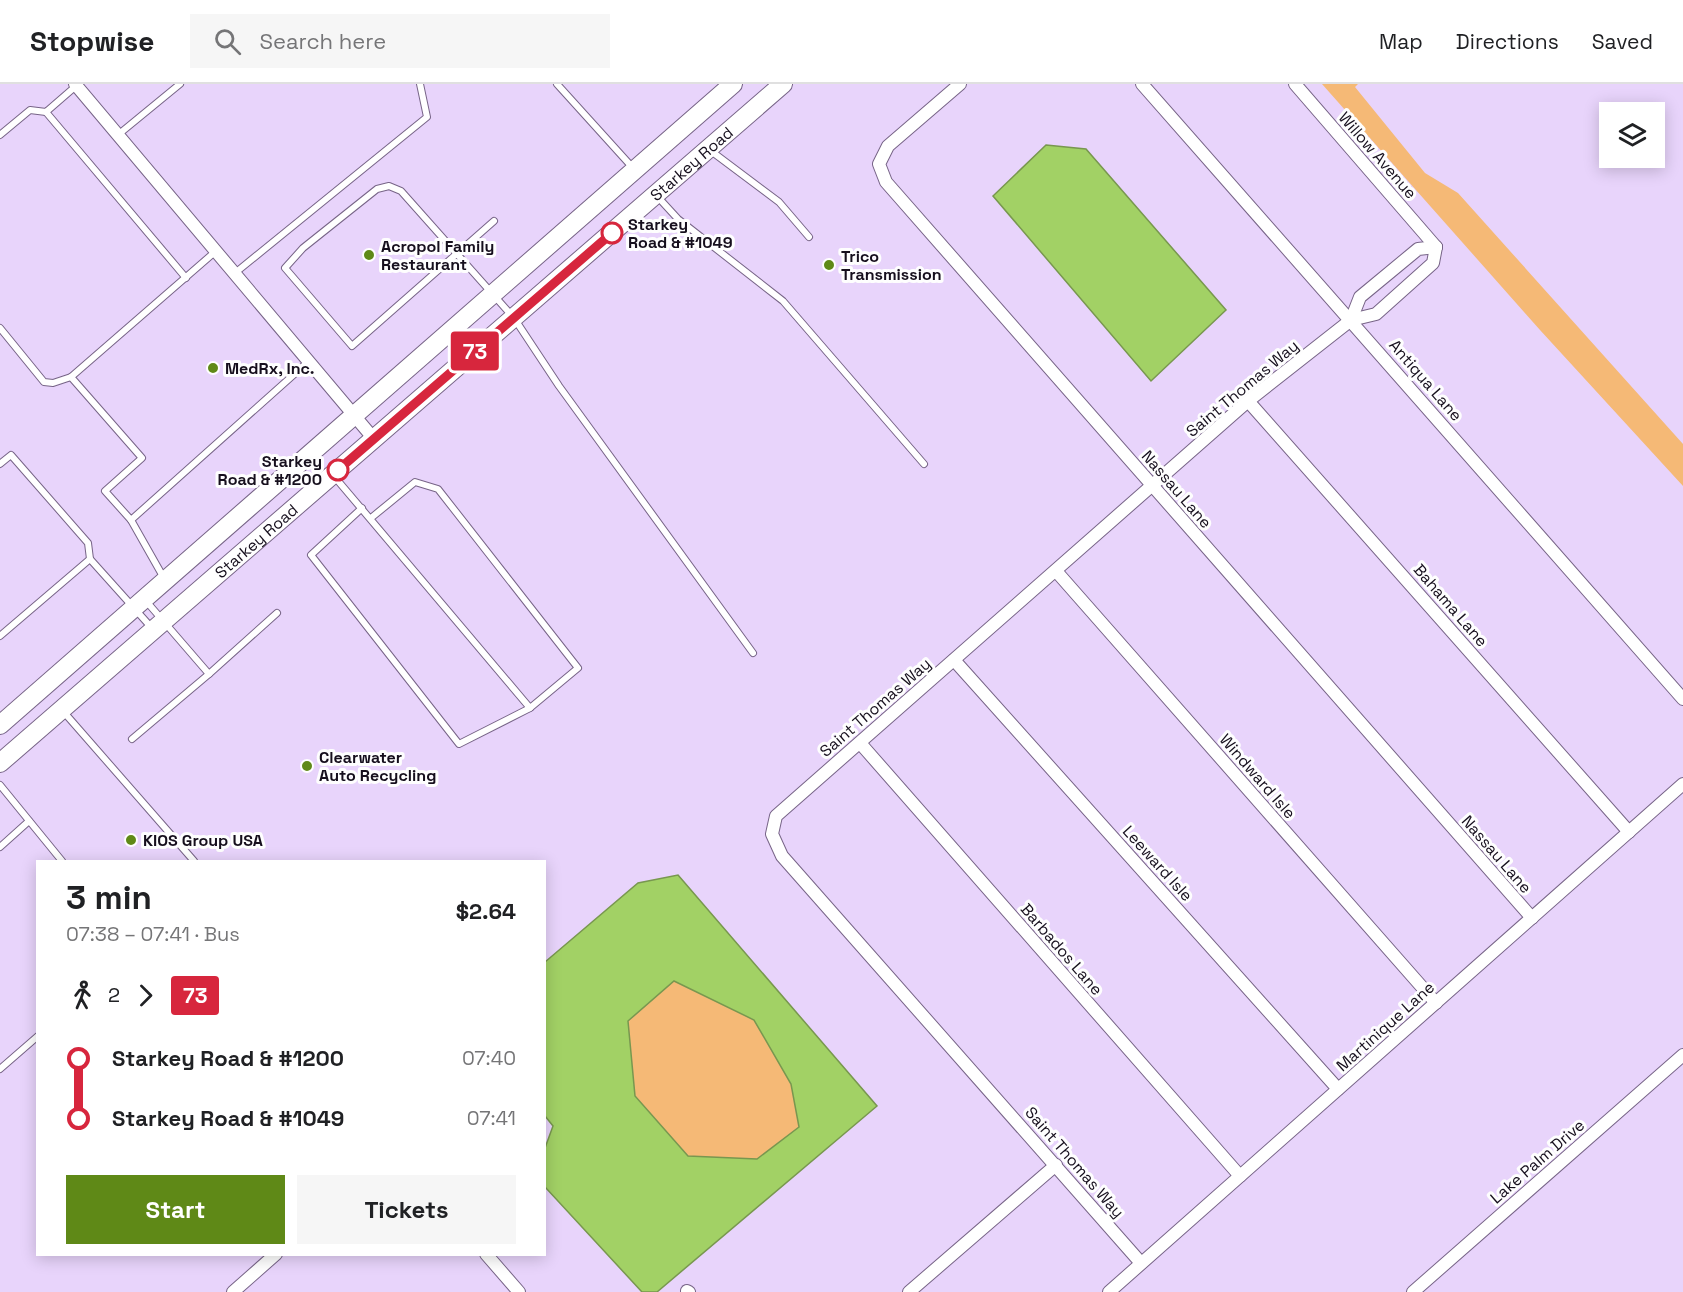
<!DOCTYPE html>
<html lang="en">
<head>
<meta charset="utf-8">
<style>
  :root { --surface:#fff; --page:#f6f6f6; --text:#202124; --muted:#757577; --line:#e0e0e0; --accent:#5f8917 }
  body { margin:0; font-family:"Space Grotesk",sans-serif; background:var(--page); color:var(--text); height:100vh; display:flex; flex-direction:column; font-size:22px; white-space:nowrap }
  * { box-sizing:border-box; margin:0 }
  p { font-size:20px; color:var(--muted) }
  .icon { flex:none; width:33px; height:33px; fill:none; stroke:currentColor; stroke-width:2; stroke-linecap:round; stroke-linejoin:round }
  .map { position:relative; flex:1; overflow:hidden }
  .sheet { position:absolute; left:36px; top:776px; width:510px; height:396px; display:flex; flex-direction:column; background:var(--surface); border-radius:0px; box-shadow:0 3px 15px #0003 }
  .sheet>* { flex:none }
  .badge { padding:0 12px; border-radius:4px; font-size:21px; line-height:39px }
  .tools { position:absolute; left:1599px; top:18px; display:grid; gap:12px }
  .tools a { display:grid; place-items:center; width:66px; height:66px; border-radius:0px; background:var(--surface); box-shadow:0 3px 15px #0003; font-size:30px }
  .map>.badge { position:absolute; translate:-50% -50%; box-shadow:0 0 0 3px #fff }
  .legs { display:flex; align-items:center; gap:9px; height:66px; padding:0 30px; font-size:20px }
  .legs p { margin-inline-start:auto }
  .overview { display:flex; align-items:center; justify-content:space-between; height:102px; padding:0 30px }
  h1 { font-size:33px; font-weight:700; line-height:45px }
  .action { display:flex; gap:12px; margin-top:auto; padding:12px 30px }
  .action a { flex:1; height:69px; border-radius:0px; background:var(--accent); color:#fff; font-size:24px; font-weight:700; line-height:69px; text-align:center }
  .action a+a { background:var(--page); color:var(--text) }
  ul { padding:0 30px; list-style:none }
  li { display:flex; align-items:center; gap:21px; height:60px; font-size:22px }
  li i { display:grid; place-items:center; width:9px; height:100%; margin:0 8px; background:currentColor }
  li i::after { content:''; width:15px; height:15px; margin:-8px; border:4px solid; border-radius:50%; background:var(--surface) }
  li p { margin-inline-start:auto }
  li:first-child i { background:linear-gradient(#0000 50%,currentColor 0) }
  li:last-child i { background:linear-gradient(currentColor 50%,#0000 0) }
  header { display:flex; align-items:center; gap:36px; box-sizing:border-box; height:84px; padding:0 30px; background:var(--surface); border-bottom:2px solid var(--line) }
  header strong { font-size:28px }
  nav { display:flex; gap:33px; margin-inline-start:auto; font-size:21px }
  .search { width:420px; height:54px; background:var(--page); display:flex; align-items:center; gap:15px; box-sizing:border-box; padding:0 21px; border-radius:0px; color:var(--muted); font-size:22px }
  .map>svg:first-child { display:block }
  .green { fill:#f5b976 }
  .water { fill:#a2d165; stroke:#78974f; stroke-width:1.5; fill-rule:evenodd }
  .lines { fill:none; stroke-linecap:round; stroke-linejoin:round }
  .service-casing { stroke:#776487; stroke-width:8 }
  .minor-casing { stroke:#776487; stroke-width:14 }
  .secondary-casing { stroke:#776487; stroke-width:20 }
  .service { stroke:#fff; stroke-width:6 }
  .minor { stroke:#fff; stroke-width:12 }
  .secondary { stroke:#fff; stroke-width:18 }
  .line-1-casing { stroke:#fff; stroke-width:14 }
  .line-1 { stroke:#d7263d; stroke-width:9 }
  .stop-1-dot { fill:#fff; stroke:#d7263d; stroke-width:3 }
  .poi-dot { fill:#5f8917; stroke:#fefefe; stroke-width:2 }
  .labels { text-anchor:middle; stroke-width:6; stroke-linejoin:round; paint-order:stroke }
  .street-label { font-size:16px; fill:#160f1d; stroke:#fefefe }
  .stop-label { font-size:16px; font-weight:bold; fill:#160f1d; stroke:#fefefe; text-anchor:start }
  .poi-label { font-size:16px; font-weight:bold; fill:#160f1d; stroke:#fefefe; text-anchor:start }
</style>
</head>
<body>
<header>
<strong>Stopwise</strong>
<div class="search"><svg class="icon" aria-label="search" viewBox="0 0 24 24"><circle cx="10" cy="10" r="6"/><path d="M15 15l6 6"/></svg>Search here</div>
<nav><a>Map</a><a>Directions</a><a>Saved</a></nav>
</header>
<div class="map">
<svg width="1683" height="1208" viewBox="0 0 1683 1208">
  <rect width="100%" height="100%" fill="#e8d4fb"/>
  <g class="green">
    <polygon points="1322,0 1358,0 1355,3 1425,89 1458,109 1683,360 1683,402 1540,246"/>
    <polygon points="674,897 754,936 791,1000 799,1043 757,1076 688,1072 635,1012 628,937"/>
  </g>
  <g class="water">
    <polygon points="1046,61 1086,65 1226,226 1151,297 993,112"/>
    <path d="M 678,791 L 877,1022 L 657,1208 L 642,1208 L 545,1103 L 545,1064 L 553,1042 L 545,1032 L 545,878 L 638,799 ZM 674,897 L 754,936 L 791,1000 L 799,1043 L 757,1075 L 688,1072 L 635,1012 L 628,937 Z"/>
  </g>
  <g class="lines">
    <g class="service-casing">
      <g id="service">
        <polyline points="557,0 633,84"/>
        <polyline points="46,28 186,194"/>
        <polyline points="119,50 180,0"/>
        <polyline points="0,51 30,26 46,28 76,2"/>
        <polyline points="711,67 779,118 809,153"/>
        <polyline points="656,111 678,135 783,217 924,380"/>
        <polyline points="494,137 352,262 285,184 303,164 377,105 389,102 401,107 514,234 559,302 753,569"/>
        <polyline points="216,167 71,293 142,374 105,407 131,436 309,277"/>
        <polyline points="235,189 427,33 420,0"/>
        <polyline points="0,244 44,298 53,299 71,293"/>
        <polyline points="0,380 11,371 88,459 90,475 151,543"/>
        <polyline points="333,391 530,624 578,584 438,405 415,398 371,434"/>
        <polyline points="362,424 311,471 459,660 530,624"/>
        <polyline points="131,436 165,496"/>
        <polyline points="146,517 209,590 277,529"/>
        <polyline points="0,552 90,475"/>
        <polyline points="62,626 194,777"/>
        <polyline points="132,655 209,590"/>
        <polyline points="0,701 62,777"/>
        <polyline points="0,763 29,737"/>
        <polyline points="0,985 38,952"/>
      </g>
    </g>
    <g class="minor-casing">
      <g id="minor">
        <polyline points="75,0 374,355"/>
        <polyline points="960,0 888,62 879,80 886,98 1532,834"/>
        <polyline points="1142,0 1683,615"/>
        <polyline points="1295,0 1436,163"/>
        <polyline points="1351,236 1376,230 1433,179 1436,163"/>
        <polyline points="1248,317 1629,748"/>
        <polyline points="1056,487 1436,919"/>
        <polyline points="954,576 1338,1005"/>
        <polyline points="860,659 1240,1092"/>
        <polyline points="486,1170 519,1208"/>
        <polyline points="1141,1179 782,772 772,750 776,732 1248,317 1351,236 1360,213 1418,165 1436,163"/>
        <polyline points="687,1207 689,1208"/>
        <polyline points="233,1208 276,1170"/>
        <polyline points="909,1208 1056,1081"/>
        <polyline points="1109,1208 1683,700"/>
        <polyline points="1413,1208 1683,971"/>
      </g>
    </g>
    <g class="secondary-casing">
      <g id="secondary">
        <polyline points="0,641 733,0"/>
        <path id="s1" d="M 0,679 L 783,0"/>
      </g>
    </g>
    <use href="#service" class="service"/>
    <use href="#minor" class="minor"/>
    <use href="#secondary" class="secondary"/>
  </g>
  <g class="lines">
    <g class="line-1-casing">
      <polyline id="line-1" points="338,386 612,149"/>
    </g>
    <use href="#line-1" class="line-1"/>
  </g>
  <g class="stop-1-dot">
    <circle cx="612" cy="149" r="10"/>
    <circle cx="338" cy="386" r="10"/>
  </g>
  <g class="poi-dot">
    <circle cx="369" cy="171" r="6"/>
    <circle cx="829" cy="181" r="6"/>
    <circle cx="213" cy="284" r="6"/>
    <circle cx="307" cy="682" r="6"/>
    <circle cx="131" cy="756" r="6"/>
  </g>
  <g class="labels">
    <g class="street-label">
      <text transform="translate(1378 71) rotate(49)" y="6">Willow Avenue</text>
      <text dy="6" stroke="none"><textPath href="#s1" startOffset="915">Starkey Road</textPath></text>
      <text transform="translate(1426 296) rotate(49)" y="6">Antiqua Lane</text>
      <text transform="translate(1242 304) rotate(-40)" y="6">Saint Thomas Way</text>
      <text transform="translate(1177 405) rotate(49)" y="6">Nassau Lane</text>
      <text dy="6" stroke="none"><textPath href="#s1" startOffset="339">Starkey Road</textPath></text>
      <text transform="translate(1451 521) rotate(49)" y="6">Bahama Lane</text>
      <text transform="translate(875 623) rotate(-41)" y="6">Saint Thomas Way</text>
      <text transform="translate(1258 692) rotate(49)" y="6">Windward Isle</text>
      <text transform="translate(1497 770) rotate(49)" y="6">Nassau Lane</text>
      <text transform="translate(1158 779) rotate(48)" y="6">Leeward Isle</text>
      <text transform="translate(1062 865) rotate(49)" y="6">Barbados Lane</text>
      <text transform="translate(1385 942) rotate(-42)" y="6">Martinique Lane</text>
      <text transform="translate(1537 1077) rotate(-41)" y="6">Lake Palm Drive</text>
      <text transform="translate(1075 1078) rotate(49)" y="6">Saint Thomas Way</text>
    </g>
    <g class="stop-label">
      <text x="628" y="146">Starkey<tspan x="628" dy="18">Road &amp; #1049</tspan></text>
      <text x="322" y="383" text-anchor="end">Starkey<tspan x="322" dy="18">Road &amp; #1200</tspan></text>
    </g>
    <g class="poi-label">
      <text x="381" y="168">Acropol Family<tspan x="381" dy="18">Restaurant</tspan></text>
      <text x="841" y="178">Trico<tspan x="841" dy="18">Transmission</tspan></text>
      <text x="225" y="290">MedRx, Inc.</text>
      <text x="319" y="679">Clearwater<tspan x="319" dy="18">Auto Recycling</tspan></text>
      <text x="143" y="762">KIOS Group USA</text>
    </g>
  </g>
</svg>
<div class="tools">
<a><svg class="icon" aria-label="layers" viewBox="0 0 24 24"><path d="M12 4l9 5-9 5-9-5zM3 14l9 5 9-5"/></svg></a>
</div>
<b class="badge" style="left:475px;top:267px;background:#d7263d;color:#fff">73</b>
<section class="sheet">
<div class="overview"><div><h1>3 min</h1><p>07:38 – 07:41 · Bus</p></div><b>$2.64</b></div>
<div class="legs"><svg class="icon" aria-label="walk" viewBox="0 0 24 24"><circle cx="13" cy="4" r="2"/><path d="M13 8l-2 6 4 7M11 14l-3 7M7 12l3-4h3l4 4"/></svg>2<svg class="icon" aria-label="forward" viewBox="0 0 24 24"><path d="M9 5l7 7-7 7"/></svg><b class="badge" style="background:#d7263d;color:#fff">73</b></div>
<ul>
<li><i style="color:#d7263d"></i><b>Starkey Road &amp; #1200</b><p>07:40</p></li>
<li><i style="color:#d7263d"></i><b>Starkey Road &amp; #1049</b><p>07:41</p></li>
</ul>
<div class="action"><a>Start</a><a>Tickets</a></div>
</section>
</div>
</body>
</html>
